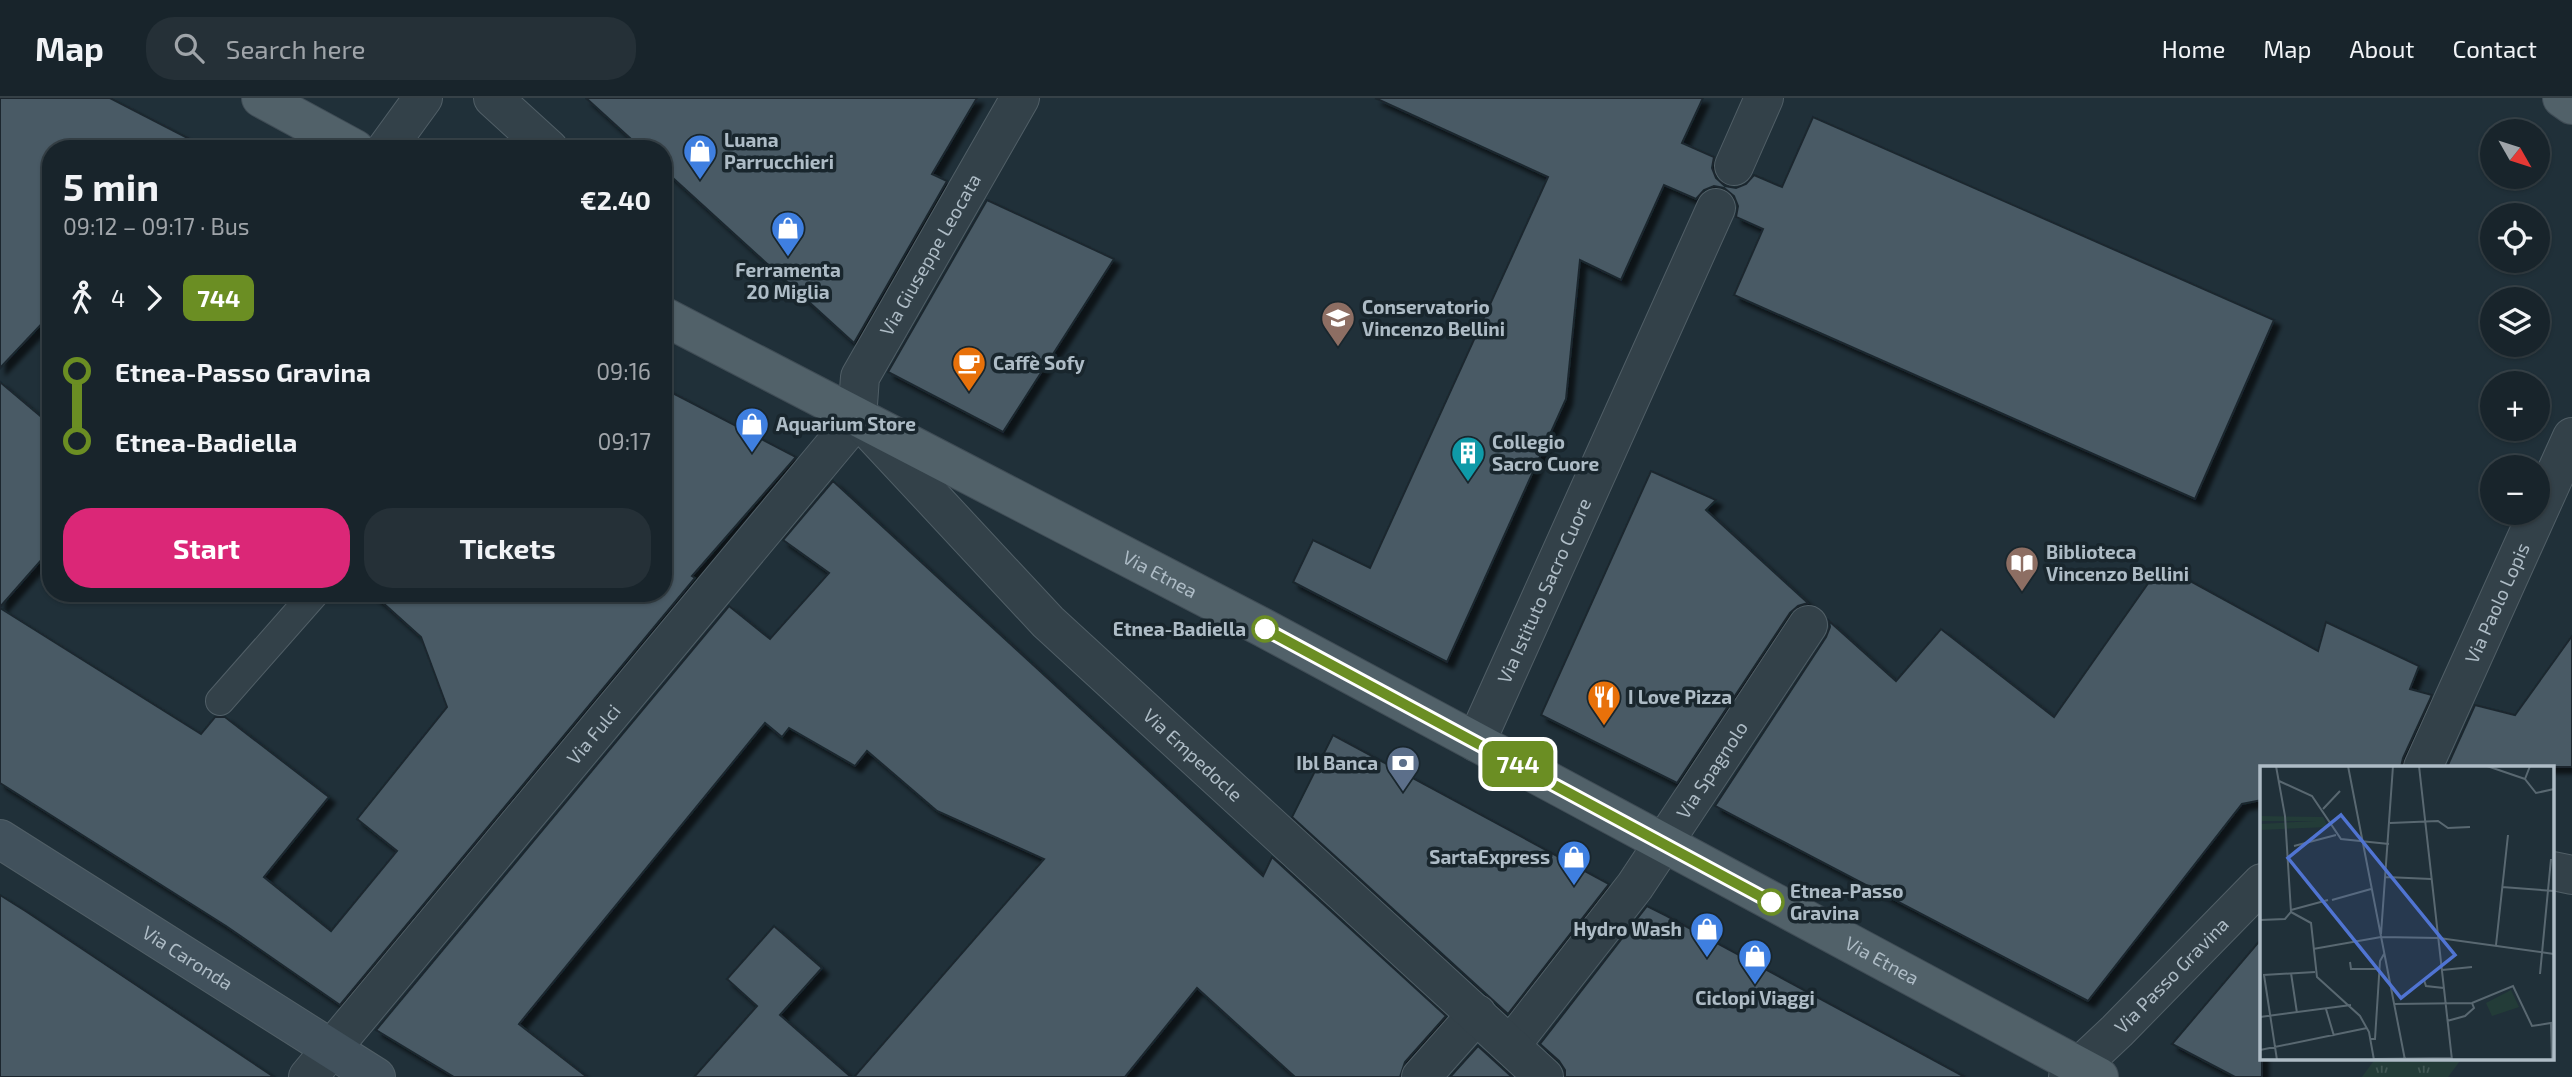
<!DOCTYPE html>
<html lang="en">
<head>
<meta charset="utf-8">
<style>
  :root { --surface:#18242b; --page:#253037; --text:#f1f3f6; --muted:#9fa4a9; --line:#364147; --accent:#db2777 }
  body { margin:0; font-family:"Exo 2",sans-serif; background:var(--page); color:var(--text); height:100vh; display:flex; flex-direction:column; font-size:26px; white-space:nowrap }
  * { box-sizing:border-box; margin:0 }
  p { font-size:23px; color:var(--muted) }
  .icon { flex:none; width:38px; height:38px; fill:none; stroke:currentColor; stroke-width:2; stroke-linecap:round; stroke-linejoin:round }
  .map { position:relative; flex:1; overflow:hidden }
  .panel { position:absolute; left:42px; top:42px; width:630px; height:462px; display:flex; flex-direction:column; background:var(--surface); border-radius:28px; box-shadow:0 2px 5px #0004,0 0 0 2px var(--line) }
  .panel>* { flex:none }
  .badge { padding:0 14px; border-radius:10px; font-size:24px; line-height:46px }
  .needle { width:46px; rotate:129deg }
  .buttons { position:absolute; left:2480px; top:21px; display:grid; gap:14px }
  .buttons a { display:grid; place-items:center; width:70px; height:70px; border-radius:50%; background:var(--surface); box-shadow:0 2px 5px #0004,0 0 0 2px var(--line); font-size:35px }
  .map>.badge { position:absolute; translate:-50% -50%; box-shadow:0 0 0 4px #fff }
  .legs { display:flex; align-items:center; gap:10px; height:77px; padding:0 21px; font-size:23px }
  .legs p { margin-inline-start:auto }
  .head { display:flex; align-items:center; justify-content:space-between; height:119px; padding:0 21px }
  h1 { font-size:38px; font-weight:700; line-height:52px }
  .primary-button { display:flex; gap:14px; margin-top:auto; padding:14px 21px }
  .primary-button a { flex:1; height:80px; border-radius:28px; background:var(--accent); color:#fff; font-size:28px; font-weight:700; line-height:80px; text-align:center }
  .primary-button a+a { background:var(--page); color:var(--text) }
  ul { padding:0 21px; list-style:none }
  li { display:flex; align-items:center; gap:24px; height:70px; font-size:26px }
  li i { display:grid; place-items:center; width:10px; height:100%; margin:0 9px; background:currentColor }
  li i::after { content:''; width:18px; height:18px; margin:-9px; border:5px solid; border-radius:50%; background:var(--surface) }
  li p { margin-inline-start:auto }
  li:first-child i { background:linear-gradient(#0000 50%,currentColor 0) }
  li:last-child i { background:linear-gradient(currentColor 50%,#0000 0) }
  header { display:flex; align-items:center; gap:42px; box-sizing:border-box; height:98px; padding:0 35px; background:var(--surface); border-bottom:2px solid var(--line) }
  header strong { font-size:33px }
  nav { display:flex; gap:38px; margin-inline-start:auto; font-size:24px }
  .search { width:490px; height:63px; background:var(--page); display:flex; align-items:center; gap:18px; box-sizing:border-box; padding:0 24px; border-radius:28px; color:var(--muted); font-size:26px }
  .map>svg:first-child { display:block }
  .grass { fill:url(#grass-tufts) }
  .building { fill:#485a65; stroke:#1b282f; stroke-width:2; filter:url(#shadow) }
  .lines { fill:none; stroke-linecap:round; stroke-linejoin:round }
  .service-casing { stroke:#515f67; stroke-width:30 }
  .pedestrian-casing { stroke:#515f67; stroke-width:40 }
  .minor-casing { stroke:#515f67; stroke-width:40 }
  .tertiary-casing { stroke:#515f67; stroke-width:40 }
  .secondary-casing { stroke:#515f67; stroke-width:40 }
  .primary-casing { stroke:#404d56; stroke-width:40 }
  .service { stroke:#334149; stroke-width:28 }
  .pedestrian { stroke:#334149; stroke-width:38 }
  .minor { stroke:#334149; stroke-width:38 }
  .tertiary { stroke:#334149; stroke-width:38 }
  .secondary { stroke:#41515c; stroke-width:38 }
  .primary { stroke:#516169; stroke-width:38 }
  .line-1-casing { stroke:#fff; stroke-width:16 }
  .line-1 { stroke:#6b8e23; stroke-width:10 }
  .stop-1-dot { fill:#fff; stroke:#6b8e23; stroke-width:3.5 }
  .labels { text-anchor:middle; stroke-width:7; stroke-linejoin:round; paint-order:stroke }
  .poi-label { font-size:19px; font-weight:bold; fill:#aebcc6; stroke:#19262d; text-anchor:start }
  .street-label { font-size:19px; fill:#aebcc6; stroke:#19262d }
  .stop-label { font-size:19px; font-weight:bold; fill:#aebcc6; stroke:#19262d; text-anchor:end }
  .inset-road { fill:none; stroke:#596871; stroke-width:2 }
  .view { fill:#5074d2; fill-opacity:0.15; stroke:#5074d2; stroke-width:3.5 }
  .inset-edge { fill:none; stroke:#aebcc6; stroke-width:3.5 }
</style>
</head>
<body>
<header>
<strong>Map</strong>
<div class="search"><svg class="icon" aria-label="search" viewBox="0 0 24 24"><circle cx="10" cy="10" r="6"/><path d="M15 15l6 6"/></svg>Search here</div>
<nav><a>Home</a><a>Map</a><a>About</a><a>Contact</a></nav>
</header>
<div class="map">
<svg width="2572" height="979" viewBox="0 0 2572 979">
  <defs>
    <pattern id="grass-tufts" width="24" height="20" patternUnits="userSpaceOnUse" patternTransform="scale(1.75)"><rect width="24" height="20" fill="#233c38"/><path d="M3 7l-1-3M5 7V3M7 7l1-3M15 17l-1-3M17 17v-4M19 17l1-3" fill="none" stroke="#405653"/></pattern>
    <filter id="shadow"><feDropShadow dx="6" dy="6" stdDeviation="2" flood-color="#0009"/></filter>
  </defs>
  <rect width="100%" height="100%" fill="#203039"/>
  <polygon class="grass" points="2376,960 2462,960 2448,979 2362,979"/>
  <g class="building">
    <polygon points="0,0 110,0 209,51 51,51 51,216 0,270"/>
    <polygon points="586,0 977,0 932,76 947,83 854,245 663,71 663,51 642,51"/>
    <polygon points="1375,0 1703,0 1682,45 1714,59 1712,70 1716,80 1725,88 1736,90 1746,86 1754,77 1782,89 1813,19 2274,222 2195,401 1734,197 1763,131 1736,119 1738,108 1734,98 1724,90 1714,88 1704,92 1696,101 1664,87 1621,182 1580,162 1566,301 1447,564 1293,484 1313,442 1370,470 1548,79"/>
    <polygon points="987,102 1114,161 1003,334 888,274"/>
    <polygon points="0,284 51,327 51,451 0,509"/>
    <polygon points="663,290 796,359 692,478 695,480 340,907 226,828 0,685 0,510 201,636 215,619 225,619 329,699 264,779 331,833 397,753 357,721 447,609 421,539 372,495 663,495"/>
    <polygon points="1651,373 1716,402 1706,412 1808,505 1798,508 1790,515 1677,685 1541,617"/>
    <polygon points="833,383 1263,778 1272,759 1446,918 1405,964 1400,979 1295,979 1197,890 1125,979 854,979 1044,761 937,713 867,653 855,668 789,630 782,639 765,625 519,926 587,979 454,979 376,932 729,508 770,541 829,475 783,442"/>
    <polygon points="2161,467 2318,553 2326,524 2419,568 2410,591 2432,597 2403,660 2401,669 2262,669 2262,702 2242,706 2088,903 1715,708 1826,539 1830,529 1829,523 1896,583 1941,531 2054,619"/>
    <polygon points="2572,538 2572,669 2447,669 2475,607 2515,617"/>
    <polygon points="1333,637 1609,786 1508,916 1292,719"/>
    <polygon points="0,797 27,814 274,979 0,979"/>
    <polygon points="1647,808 1665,817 1965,979 1565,979 1565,972 1559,963 1540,946"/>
    <polygon points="774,828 822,870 780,917 851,979 694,979 757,908 727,881"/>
    <polygon points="2262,840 2262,979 2235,979 2172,946"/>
    <polygon points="1478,948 1512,979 1450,979"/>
  </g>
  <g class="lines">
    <g class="service-casing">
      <polyline id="service" points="220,603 315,495"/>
    </g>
    <g class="pedestrian-casing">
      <g id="pedestrian">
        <polyline points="386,51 423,0"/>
        <path id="s1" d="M 1511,947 L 1635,788 L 1808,527"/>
      </g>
    </g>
    <g class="minor-casing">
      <g id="minor">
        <polyline points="493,0 549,51"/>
        <path id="s2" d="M 2423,669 L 2572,339"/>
        <polyline points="2553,773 2572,777"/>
        <path id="s3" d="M 308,979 L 857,320 L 860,279 L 1020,0"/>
        <polyline points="1421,979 1477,916"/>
        <path id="s4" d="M 2068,979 L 2117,933 L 2262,785"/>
      </g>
    </g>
    <g class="tertiary-casing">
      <g id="tertiary">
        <polyline points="1734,68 1764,0"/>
        <path id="s5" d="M 859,321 L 1048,524 L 1544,979"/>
        <path id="s6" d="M 1476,644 L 1716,110"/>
      </g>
    </g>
    <g class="secondary-casing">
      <g id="secondary">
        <path id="s7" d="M 0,741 L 376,979"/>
      </g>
    </g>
    <g class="primary-casing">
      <g id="primary">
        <polyline points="261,0 355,51"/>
        <polyline points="2562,0 2572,7"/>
        <path id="s8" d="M 663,218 L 1262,529 L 2099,979"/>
      </g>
    </g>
    <use href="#service" class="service"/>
    <use href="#pedestrian" class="pedestrian"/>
    <use href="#minor" class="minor"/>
    <use href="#tertiary" class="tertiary"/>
    <use href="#secondary" class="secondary"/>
    <use href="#primary" class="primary"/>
  </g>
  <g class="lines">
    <g class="line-1-casing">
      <polyline id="line-1" points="1265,531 1771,804"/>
    </g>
    <use href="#line-1" class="line-1"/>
  </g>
  <defs>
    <g id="shop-pin" transform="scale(1.75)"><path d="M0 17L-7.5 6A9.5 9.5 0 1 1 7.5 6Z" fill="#3f7fe0" stroke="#19262d"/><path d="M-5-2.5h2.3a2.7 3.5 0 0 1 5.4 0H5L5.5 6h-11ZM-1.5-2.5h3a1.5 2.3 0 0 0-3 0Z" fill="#fff"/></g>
    <g id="university-pin" transform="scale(1.75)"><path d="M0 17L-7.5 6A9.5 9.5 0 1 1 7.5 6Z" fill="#8d6e63" stroke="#19262d"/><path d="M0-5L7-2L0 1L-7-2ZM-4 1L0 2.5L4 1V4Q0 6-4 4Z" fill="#fff"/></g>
    <g id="cafe-pin" transform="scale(1.75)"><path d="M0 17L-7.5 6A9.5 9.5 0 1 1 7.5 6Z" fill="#e8710a" stroke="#19262d"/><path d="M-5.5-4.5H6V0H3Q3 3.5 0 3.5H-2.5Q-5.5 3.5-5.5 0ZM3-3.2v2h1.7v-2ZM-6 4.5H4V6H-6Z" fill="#fff"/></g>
    <g id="building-pin" transform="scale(1.75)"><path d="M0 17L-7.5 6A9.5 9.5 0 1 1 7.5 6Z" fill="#0f9aa8" stroke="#19262d"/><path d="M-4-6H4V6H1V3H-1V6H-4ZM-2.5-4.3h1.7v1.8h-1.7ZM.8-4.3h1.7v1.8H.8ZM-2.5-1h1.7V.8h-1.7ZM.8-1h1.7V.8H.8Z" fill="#fff"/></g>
    <g id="library-pin" transform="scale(1.75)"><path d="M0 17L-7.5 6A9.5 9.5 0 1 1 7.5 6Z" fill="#8d6e63" stroke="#19262d"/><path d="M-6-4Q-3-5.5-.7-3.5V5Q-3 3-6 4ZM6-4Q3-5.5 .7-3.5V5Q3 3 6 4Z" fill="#fff"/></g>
    <g id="restaurant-pin" transform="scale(1.75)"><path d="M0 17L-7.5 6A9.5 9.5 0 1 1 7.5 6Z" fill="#e8710a" stroke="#19262d"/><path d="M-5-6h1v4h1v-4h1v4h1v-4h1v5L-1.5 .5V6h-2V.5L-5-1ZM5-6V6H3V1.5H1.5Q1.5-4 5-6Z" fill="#fff"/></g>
    <g id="bank-pin" transform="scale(1.75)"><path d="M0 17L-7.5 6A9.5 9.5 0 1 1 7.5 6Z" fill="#5c6f8a" stroke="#19262d"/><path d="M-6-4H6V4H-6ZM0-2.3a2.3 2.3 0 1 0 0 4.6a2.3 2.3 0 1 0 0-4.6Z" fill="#fff"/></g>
  </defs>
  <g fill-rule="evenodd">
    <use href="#shop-pin" x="700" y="53"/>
    <use href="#shop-pin" x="788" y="130"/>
    <use href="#university-pin" x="1338" y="220"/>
    <use href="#cafe-pin" x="969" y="265"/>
    <use href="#shop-pin" x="752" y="326"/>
    <use href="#building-pin" x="1468" y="355"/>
    <use href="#library-pin" x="2022" y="465"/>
    <use href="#restaurant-pin" x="1604" y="599"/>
    <use href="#bank-pin" x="1403" y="665"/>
    <use href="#shop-pin" x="1574" y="759"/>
    <use href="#shop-pin" x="1707" y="831"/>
    <use href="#shop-pin" x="1755" y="858"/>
  </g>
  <g class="stop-1-dot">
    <circle cx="1265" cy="531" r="12"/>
    <circle cx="1771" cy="804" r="12"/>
  </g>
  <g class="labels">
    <g class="poi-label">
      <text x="724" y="49">Luana<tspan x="724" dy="22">Parrucchieri</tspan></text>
      <text x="788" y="179" text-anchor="middle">Ferramenta<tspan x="788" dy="22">20 Miglia</tspan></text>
      <text x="1362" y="216">Conservatorio<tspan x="1362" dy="22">Vincenzo Bellini</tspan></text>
      <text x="993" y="272">Caffè Sofy</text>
      <text x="776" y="333">Aquarium Store</text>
      <text x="1492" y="351">Collegio<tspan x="1492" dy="22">Sacro Cuore</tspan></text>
      <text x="2046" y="461">Biblioteca<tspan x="2046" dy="22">Vincenzo Bellini</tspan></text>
      <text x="1628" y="606">I Love Pizza</text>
      <text x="1378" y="672" text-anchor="end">Ibl Banca</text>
      <text x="1550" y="766" text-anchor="end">SartaExpress</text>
      <text x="1682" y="838" text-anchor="end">Hydro Wash</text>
      <text x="1755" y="907" text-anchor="middle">Ciclopi Viaggi</text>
    </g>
    <g class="street-label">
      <text dy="7" stroke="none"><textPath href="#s3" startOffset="1040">Via Giuseppe Leocata</textPath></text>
      <text dy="7" stroke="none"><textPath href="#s8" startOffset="560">Via Etnea</textPath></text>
      <text dy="7" stroke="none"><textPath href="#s6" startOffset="166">Via Istituto Sacro Cuore</textPath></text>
      <text dy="7" stroke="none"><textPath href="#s2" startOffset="180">Via Paolo Lopis</textPath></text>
      <text dy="7" stroke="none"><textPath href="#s3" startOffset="446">Via Fulci</textPath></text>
      <text dy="7" stroke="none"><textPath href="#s5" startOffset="474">Via Empedocle</textPath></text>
      <text dy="7" stroke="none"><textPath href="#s1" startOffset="341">Via Spagnolo</textPath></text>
      <text dy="7" stroke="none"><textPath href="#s7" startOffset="222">Via Caronda</textPath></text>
      <text dy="7" stroke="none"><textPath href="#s8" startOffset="1379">Via Etnea</textPath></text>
      <text dy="7" stroke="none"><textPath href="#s4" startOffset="145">Via Passo Gravina</textPath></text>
    </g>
    <g class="stop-label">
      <text x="1246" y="538">Etnea-Badiella</text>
      <text x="1790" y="800" text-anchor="start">Etnea-Passo<tspan x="1790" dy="22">Gravina</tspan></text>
    </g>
  </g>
  <g transform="translate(2260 668)">
    <rect width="294" height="294" fill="#203039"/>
    <path d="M 0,50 L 63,51 L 68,61 L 0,64 L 0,58 L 56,55 L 0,55 Z" fill="#233c38"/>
    <path d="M 251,224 L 259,241 L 232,250 L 226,237 Z" fill="#233c38"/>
    <path class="inset-road" d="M 88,0 L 145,294M 159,0 L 192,294M 227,0 L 265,13M 270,0 L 265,13 L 276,27 L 294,23M 19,15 L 52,30 L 81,73 L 129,78M 63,43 L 80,25M 130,57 L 178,55 L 188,62 L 210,61M 34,80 L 76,69M 126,111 L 171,113M 242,121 L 294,125M 72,134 L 111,123M 31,144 L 68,134M 31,146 L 51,157 L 57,211 L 100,250 L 109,266 L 114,294M 0,154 L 25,153 L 31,146 L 25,50 L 16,0M 121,168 L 133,0M 236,179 L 248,69M 53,183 L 121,171 L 179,172 L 294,188M 90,196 L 91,203 L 120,203M 182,204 L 212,201M 31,207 L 37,247M 280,208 L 291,93M 3,209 L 55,206M 4,209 L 17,294M 164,214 L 166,220 L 184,222M 134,238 L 212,237 L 253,220 L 272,260 L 291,257 L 292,294M 66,243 L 74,270M 0,251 L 91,239M 187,255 L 205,250 L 214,242 L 212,237M 111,273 L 115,273 L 120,195 L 124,188M 0,284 L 107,262M 114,293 L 192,292"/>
    <path class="view" d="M 81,49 L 195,189 L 141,232 L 28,92 Z"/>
    <rect width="294" height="294" class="inset-edge"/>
  </g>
</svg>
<div class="buttons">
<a><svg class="needle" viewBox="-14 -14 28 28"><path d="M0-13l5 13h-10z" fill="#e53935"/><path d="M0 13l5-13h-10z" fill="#9fa4a9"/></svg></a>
<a><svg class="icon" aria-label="locate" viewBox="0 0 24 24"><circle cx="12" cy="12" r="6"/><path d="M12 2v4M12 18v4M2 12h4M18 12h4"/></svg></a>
<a><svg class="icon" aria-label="layers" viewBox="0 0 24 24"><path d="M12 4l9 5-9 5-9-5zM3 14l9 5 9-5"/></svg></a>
<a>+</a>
<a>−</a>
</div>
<b class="badge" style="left:1518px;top:666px;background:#6b8e23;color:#fff">744</b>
<section class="panel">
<div class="head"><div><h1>5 min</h1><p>09:12 – 09:17 · Bus</p></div><b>€2.40</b></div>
<div class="legs"><svg class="icon" aria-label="walk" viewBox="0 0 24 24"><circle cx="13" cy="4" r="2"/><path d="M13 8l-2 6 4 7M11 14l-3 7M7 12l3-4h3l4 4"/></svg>4<svg class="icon" aria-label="forward" viewBox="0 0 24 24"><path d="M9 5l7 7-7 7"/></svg><b class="badge" style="background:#6b8e23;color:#fff">744</b></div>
<ul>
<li><i style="color:#6b8e23"></i><b>Etnea-Passo Gravina</b><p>09:16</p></li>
<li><i style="color:#6b8e23"></i><b>Etnea-Badiella</b><p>09:17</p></li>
</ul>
<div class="primary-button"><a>Start</a><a>Tickets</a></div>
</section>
</div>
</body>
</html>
